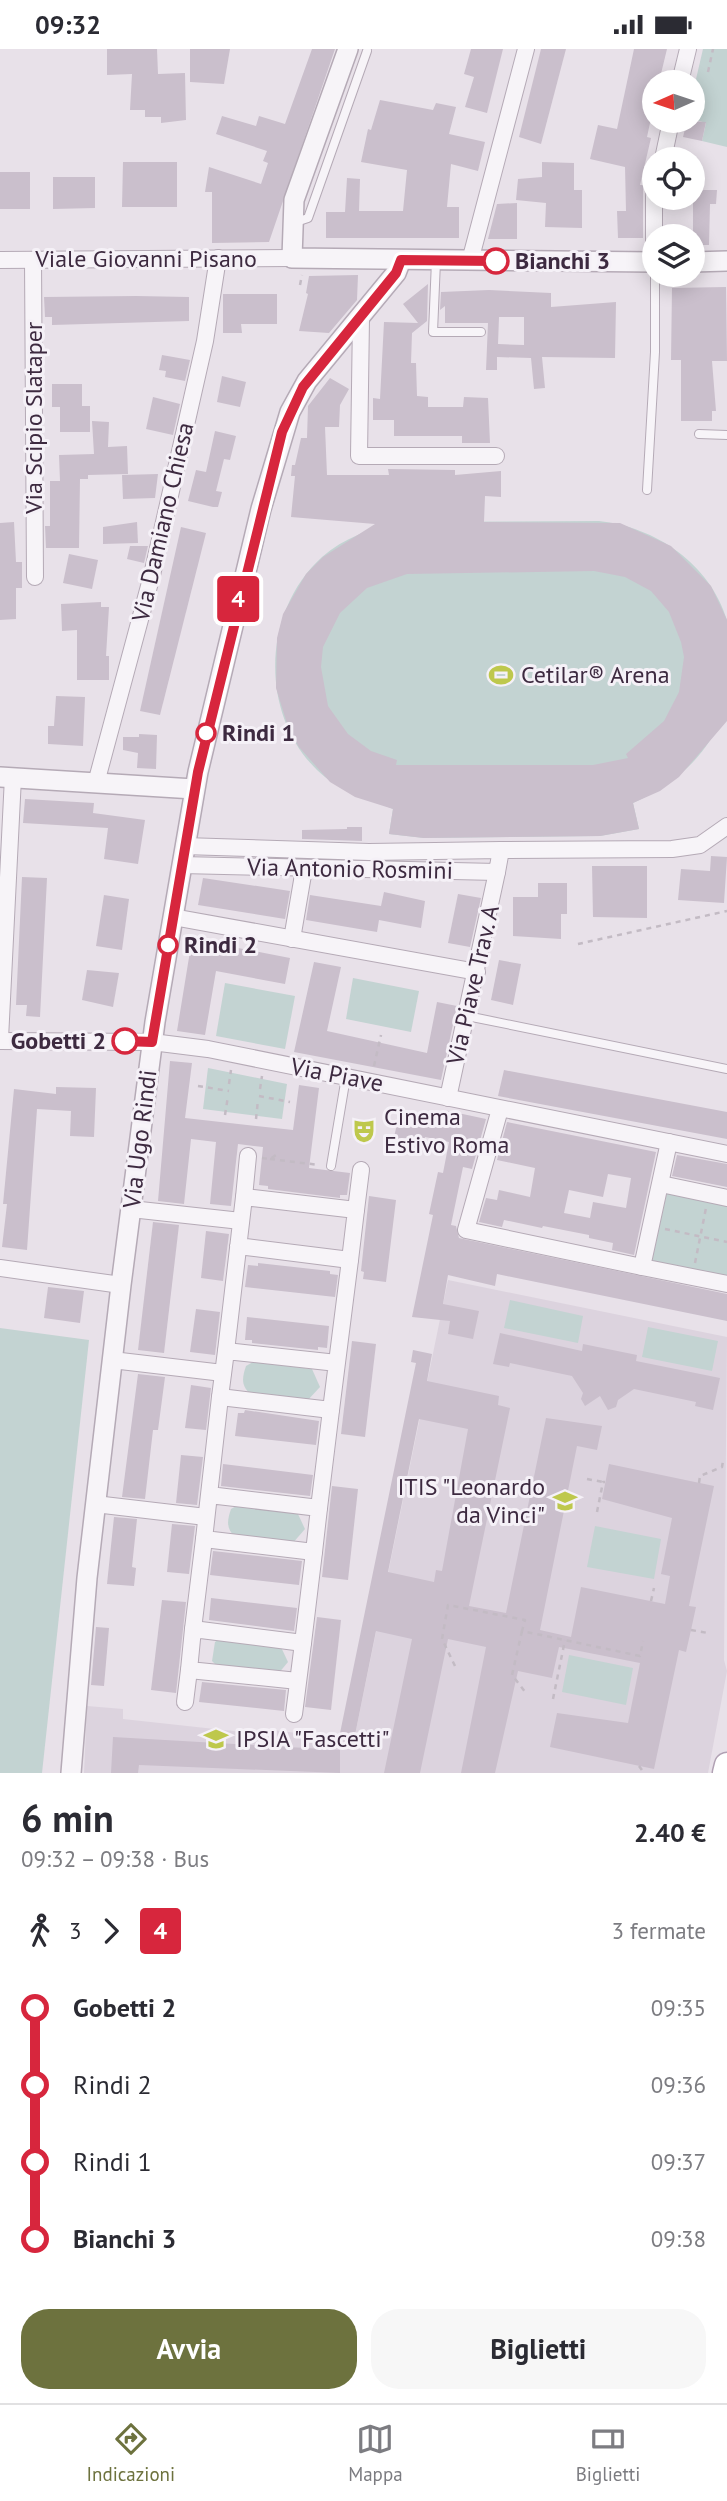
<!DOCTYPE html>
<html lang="it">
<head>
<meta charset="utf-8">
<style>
  :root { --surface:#fff; --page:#f7f7f7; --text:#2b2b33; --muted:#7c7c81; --line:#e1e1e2; --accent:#6d723e }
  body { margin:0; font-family:"PT Sans",sans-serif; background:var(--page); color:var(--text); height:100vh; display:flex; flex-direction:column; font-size:26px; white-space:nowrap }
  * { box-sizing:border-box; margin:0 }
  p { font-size:23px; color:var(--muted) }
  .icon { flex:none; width:38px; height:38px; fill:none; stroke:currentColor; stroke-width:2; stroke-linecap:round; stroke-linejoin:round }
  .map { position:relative; height:1724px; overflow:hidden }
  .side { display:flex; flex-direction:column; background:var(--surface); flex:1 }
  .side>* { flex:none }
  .badge { padding:0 14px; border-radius:5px; font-size:24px; line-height:46px }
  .needle { width:46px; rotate:267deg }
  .fabs { position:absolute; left:642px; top:21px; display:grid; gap:14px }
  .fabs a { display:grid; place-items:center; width:63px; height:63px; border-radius:50%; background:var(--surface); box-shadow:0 4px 18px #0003; font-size:35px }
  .map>.badge { position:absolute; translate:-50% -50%; box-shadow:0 0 0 4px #fff }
  .legs { display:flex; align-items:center; gap:10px; height:77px; padding:0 21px; font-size:23px }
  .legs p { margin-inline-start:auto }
  .summary { display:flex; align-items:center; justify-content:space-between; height:119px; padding:0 21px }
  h1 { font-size:38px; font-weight:700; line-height:52px }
  .cta { display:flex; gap:14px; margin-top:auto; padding:14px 21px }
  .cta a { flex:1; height:80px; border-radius:28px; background:var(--accent); color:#fff; font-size:28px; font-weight:700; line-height:80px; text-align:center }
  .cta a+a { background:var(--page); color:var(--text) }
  ul { padding:0 21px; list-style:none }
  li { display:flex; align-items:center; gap:24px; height:77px; font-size:26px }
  li i { display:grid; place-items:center; width:10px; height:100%; margin:0 9px; background:currentColor }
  li i::after { content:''; width:18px; height:18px; margin:-9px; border:5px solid; border-radius:50%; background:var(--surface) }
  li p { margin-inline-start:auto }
  li:first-child i { background:linear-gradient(#0000 50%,currentColor 0) }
  li:last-child i { background:linear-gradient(currentColor 50%,#0000 0) }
  .status { display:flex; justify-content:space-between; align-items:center; height:49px; padding:0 35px; background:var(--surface); direction:ltr }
  .status svg { height:19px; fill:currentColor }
  .menu { display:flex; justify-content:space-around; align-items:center; height:98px; border-top:2px solid var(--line); background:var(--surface); font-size:19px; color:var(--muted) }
  .menu a { display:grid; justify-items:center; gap:4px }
  .menu .selected { color:var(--accent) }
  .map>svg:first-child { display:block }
  .built { fill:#dcd3de }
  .green { fill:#c3d3d2 }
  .building { fill:#cabfcc; fill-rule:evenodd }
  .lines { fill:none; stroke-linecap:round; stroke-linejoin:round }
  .service-casing { stroke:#b5aab6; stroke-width:10 }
  .minor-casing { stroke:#b5aab6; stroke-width:18 }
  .tertiary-casing { stroke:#b5aab6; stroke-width:22 }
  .primary-casing { stroke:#b1a1b4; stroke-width:27 }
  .path { stroke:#c3bbc4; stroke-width:2.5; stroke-dasharray:5 5; stroke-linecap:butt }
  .service { stroke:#f7f4f8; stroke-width:8 }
  .minor { stroke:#f7f4f8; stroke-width:16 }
  .tertiary { stroke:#f7f4f8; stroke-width:19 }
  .primary { stroke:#fff; stroke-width:24 }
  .line-1-casing { stroke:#fff; stroke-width:16 }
  .line-1 { stroke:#d7263d; stroke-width:10 }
  .stop-1-dot { fill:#fff; stroke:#d7263d; stroke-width:3.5 }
  .labels { text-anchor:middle; stroke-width:6; stroke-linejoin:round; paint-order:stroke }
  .street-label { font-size:24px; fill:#3d2a40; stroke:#f5f1f7 }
  .stop-label { font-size:24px; font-weight:bold; fill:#3d2a40; stroke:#f5f1f7; text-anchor:start }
  .poi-label { font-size:24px; fill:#3d2a40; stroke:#f5f1f7; text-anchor:start }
</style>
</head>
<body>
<div class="status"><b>09:32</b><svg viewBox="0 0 49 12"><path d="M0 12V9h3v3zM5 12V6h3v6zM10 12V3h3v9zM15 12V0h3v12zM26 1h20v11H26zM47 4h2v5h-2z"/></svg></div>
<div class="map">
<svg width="727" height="1724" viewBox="0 0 727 1724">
  <rect width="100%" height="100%" fill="#e8e1e9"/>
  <polygon class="built" points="448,1231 727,1288 724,1611 727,1622 708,1724 84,1724 87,1657 123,1660 123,1670 270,1686 272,1681 354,1691"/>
  <g class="green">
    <polygon points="703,0 727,0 727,98 702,92 706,74 693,70 693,43"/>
    <path d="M 599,472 C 656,478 710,515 727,571 L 718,678 C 698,715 671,737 633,754 L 639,780 L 600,787 L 424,789 L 389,785 L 393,760 C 368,749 337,741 317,721 C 259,664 262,562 322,508 C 344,489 371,479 399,473 Z"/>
    <polygon points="353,929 419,942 411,983 346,970"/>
    <polygon points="225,934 295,947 285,1000 216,987"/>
    <polygon points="208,1019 287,1035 282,1070 203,1060"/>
    <polygon points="667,1143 727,1157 727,1228 652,1212"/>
    <polygon points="510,1251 583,1267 578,1294 504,1279"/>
    <polygon points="648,1278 718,1292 712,1322 642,1308"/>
    <polygon points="0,1279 89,1291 42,1724 0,1724"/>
    <path d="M 253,1313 L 312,1320 L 320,1338 L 307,1352 L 250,1345 C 241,1336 242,1329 246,1317 Z"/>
    <path d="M 238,1456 L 297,1463 L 305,1480 L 292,1495 L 235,1488 C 226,1479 227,1472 231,1460 Z"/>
    <polygon points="595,1477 661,1490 654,1530 587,1518"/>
    <polygon points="222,1588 280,1596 288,1613 278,1625 218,1618 212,1612 215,1593"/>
    <polygon points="569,1606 633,1619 626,1656 562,1643"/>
  </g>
  <g class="building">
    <polygon points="107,0 157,0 158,25 185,24 186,71 161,74 161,68 145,68 145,61 130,61 132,25 107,26"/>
    <polygon points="190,0 230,0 224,35 190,33"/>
    <polygon points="312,0 335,0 269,193 212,194 212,143 205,143 209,118 261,135 268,114 263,112 267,102 216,85 222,67 256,77 259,67 285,75"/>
    <polygon points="471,0 503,0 487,64 465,58 474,28 464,25"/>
    <polygon points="541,0 566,0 541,95 519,88"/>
    <polygon points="634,0 667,0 659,33 654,33 654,55 647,88 651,89 640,136 643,136 643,189 618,189 617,162 626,162 625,118 590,110 598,76 617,80"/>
    <polygon points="380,51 433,61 436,54 456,58 449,85 485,93 478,122 451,115 447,158 459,158 459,189 326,189 326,163 345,163 347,129 360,130 359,162 403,162 407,121 361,113 368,80 371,81"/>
    <polygon points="687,72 706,73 702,92 683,88"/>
    <polygon points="123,113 177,113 177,158 122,158"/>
    <polygon points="542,113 574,114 574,141 582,141 582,179 545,178 546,154 516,151 518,130 542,128"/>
    <rect x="0" y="123" width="30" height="37"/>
    <polygon points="53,128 95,128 95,159 53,160"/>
    <polygon points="693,141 717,141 716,155 710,155 709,196 693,196"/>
    <polygon points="517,154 517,190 488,190 497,155"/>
    <polygon points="358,226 357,251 329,284 299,282 308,245 306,244 309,227"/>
    <polygon points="428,235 427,272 412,284 411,314 416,314 417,347 428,348 428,358 463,358 464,348 488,349 490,394 462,394 462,387 394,387 394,371 373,371 373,349 380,350 384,273 418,274 403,255"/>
    <polygon points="726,238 727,312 712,312 716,362 712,362 712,372 681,372 681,311 671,311 672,239"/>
    <path d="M 489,241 L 551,244 L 551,258 L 616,253 L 615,309 L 542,308 L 545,339 L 534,340 L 531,309 L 497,308 L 497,321 L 486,321 L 488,274 L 445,274 L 445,257 L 440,261 L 441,243 ZM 499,268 L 524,268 L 524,296 L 498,295 Z"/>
    <polygon points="223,245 277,245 277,275 241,275 242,284 223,284"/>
    <polygon points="136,247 189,248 189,272 52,276 52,268 45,268 44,248"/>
    <polygon points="162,306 190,311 185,332 165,328 166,322 159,321"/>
    <polygon points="222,327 246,333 240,358 217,353"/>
    <path d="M 330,329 L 349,340 L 340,356 L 339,378 L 325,378 L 327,426 L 389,426 L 388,420 L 455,421 L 455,426 L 501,422 L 501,448 L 485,447 L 484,473 L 620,474 L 671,497 L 711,537 L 727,571 L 727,672 L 679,728 L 660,742 L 633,754 L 639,780 L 600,787 L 424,789 L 389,785 L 393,760 L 355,748 L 330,733 L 299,698 L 289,681 L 276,639 L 277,589 L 283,565 L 306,525 L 323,508 L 375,475 L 291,468 L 295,427 L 291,427 L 292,416 L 295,416 L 301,389 L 307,389 L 308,357 ZM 594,522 L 625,528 L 651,542 L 669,563 L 681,593 L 684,608 L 679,643 L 664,672 L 626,705 L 628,709 L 593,716 L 396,716 L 397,711 L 371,702 L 348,685 L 328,657 L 321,618 L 323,598 L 340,564 L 367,539 L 407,525 Z"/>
    <polygon points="52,335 82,335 82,357 90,357 90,383 60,383 60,358 52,358"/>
    <polygon points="153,348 180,355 173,386 146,380"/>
    <polygon points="92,372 109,373 108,398 127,397 128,425 88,426 88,430 80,430 79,499 46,499 45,477 50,477 50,432 60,432 59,406 94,405"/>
    <polygon points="215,382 236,387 230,411 224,410 216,442 222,443 218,458 213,458 188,452 196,421 206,423"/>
    <polygon points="158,425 155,449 123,450 122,426"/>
    <polygon points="14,473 16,513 22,513 22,539 16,539 16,570 0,571 0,474"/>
    <polygon points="137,473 138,494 103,495 103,478"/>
    <polygon points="181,478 206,484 160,666 140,662"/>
    <polygon points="130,497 148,497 144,514 127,510"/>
    <polygon points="69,505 98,511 92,540 63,534"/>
    <polygon points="101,553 101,558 109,558 106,607 109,607 109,631 77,631 77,581 62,582 61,555"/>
    <polygon points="56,647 85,648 83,697 48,695 48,677 54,677"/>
    <polygon points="139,685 157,686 156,720 137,719 138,704 123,701 123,688 139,688"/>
    <polygon points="25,750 94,754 93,764 145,771 138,815 104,810 108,779 23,774"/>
    <polygon points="347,778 362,778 362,792 302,790 302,781 347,780"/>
    <polygon points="711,807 727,808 724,854 678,851 681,820 710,822"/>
    <polygon points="592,817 647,817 647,869 593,868"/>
    <polygon points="22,828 47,829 40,968 26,967 27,956 16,956"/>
    <polygon points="203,829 290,842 285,870 198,856"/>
    <polygon points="538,834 567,834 567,865 561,865 561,890 513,887 513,848 538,848"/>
    <polygon points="384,843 425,852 421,879 379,871 377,883 306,871 310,846 381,857"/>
    <polygon points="458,845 481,849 470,898 448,894"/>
    <polygon points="104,846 129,850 122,901 96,897"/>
    <polygon points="192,890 290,909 285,935 216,922 205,986 177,982"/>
    <polygon points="499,911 521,915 513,956 491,951"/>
    <polygon points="314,913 341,918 327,982 427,1004 437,953 457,957 441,1031 294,1003"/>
    <polygon points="87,921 119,924 113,958 82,951"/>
    <polygon points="170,1012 192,1014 185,1069 293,1081 299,1036 319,1039 309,1119 350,1124 347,1146 340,1146 340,1149 268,1140 268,1137 259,1136 263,1098 238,1095 231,1157 210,1155 216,1093 191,1090 184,1155 158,1152"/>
    <polygon points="504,1021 727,1063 727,1090 498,1047"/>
    <polygon points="56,1038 96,1039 94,1088 70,1087 71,1062 37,1060 27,1201 2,1198 7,1155 3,1155 14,1040 56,1045"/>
    <polygon points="444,1061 486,1070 472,1120 463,1118 451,1176 456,1177 459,1189 727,1245 727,1272 497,1225 495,1237 448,1226 443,1255 479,1262 473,1290 448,1285 450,1272 412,1268 433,1166 429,1165 438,1123 443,1124 449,1093 425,1088 422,1103 392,1097 399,1066 441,1074"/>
    <path d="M 507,1073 L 656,1103 L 634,1206 L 612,1201 L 613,1194 L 589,1189 L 589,1186 L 543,1177 L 542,1179 L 504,1171 L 502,1178 L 479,1173 L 486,1149 L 497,1151 L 499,1141 L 530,1148 L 535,1119 L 497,1111 ZM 608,1125 L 631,1129 L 626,1159 L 593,1153 L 590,1169 L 564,1164 L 569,1141 L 603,1148 Z"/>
    <polygon points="677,1106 727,1115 727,1138 672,1127"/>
    <polygon points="369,1147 396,1151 386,1233 363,1230 364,1223 361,1222"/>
    <polygon points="153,1173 179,1176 164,1304 138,1301"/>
    <polygon points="206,1182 229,1185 223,1232 201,1229"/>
    <polygon points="258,1214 330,1222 330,1225 338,1226 335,1248 245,1238 248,1216 258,1217"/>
    <polygon points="48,1238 84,1242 80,1274 44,1269"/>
    <polygon points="196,1260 220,1263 215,1306 190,1303"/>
    <polygon points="247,1268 329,1277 327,1299 318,1298 318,1301 252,1294 252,1291 245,1291"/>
    <polygon points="500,1284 582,1302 583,1295 637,1306 636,1312 720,1329 713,1361 695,1357 696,1353 634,1340 618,1351 616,1358 608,1361 600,1347 585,1357 581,1350 583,1344 572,1327 510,1314 509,1318 493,1315"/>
    <polygon points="352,1292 376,1295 365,1388 341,1385"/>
    <path d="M 413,1301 L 432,1305 L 427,1332 L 499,1347 L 498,1356 L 510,1359 L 469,1557 L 506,1564 L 546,1369 L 602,1377 L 597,1401 L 577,1397 L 540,1581 L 571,1588 L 581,1538 L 665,1555 L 670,1527 L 661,1525 L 672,1469 L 602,1450 L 609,1415 L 714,1437 L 689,1557 L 696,1558 L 691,1581 L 686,1603 L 679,1601 L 654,1720 L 550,1698 L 557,1664 L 628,1674 L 640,1614 L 559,1598 L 552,1629 L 518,1622 L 495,1724 L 461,1724 L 486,1598 L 448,1590 L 420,1724 L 384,1724 L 412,1590 L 376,1582 L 354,1691 L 339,1689 L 416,1314 L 411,1313 ZM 419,1370 L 468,1380 L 442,1522 L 436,1521 L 434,1533 L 388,1523 Z"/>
    <polygon points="138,1325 165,1328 158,1381 153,1381 145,1450 122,1448"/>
    <polygon points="191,1336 211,1339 206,1381 185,1379"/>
    <polygon points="245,1361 319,1372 316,1396 235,1387 238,1364 244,1364"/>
    <polygon points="181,1406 203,1408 197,1456 176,1454"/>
    <polygon points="223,1415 313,1426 310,1447 221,1437"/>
    <polygon points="332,1437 358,1440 348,1531 322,1528"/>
    <polygon points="114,1468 137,1470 132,1518 136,1519 134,1537 107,1535"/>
    <polygon points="172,1475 195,1477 189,1525 167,1523"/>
    <polygon points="213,1502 302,1512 299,1536 210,1526"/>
    <polygon points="211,1549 297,1559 294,1582 209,1571"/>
    <polygon points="162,1551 186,1553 176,1644 151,1641"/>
    <polygon points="317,1568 341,1571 331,1661 305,1658"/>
    <polygon points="96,1578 109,1579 104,1637 91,1636"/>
    <polygon points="202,1633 286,1641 284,1662 199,1653"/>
    <polygon points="113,1688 340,1701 340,1724 139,1716 138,1724 111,1724"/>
  </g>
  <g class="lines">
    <g class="service-casing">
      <g id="service">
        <polyline points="296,173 308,169 367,2"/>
        <polyline points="436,212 433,283 481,283"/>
        <polyline points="699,385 727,386"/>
        <polyline points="647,441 655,303 655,226"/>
        <polyline points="467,967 727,1020"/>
        <polyline points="331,1117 346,1028"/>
      </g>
    </g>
    <g class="minor-casing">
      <g id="minor">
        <polyline points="680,33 688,0"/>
        <polyline points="663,110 671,72"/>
        <polyline points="654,147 654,204"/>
        <polyline points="0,211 292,209"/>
        <polyline points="33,211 35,528"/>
        <polyline points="470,212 526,0"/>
        <polyline points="361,269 359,407 496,407"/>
        <polyline points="96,734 152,526 205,292 218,209"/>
        <polyline points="501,801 672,800 700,796 727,777"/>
        <polyline points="181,816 497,823 501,801 369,803 184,797"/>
        <polyline points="173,868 477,923"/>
        <polyline points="292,890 304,820"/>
        <polyline points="0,990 13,728"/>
        <polyline points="0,992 152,993 208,1000 727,1105"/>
        <polyline points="448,1049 497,823"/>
        <polyline points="500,1060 466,1181 642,1218"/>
        <polyline points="669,1093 642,1218 727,1235"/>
        <polyline points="661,1135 727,1149"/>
        <polyline points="244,1148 248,1107"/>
        <polyline points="131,1160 241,1172"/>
        <polyline points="356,1161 361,1121"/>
        <polyline points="0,1219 121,1236"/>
        <polyline points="226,1302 244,1148 356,1161 350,1211 238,1197"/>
        <polyline points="112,1311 223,1324"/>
        <polyline points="337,1314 226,1302 220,1348 331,1361 350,1211"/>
        <polyline points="209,1446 319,1459 314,1503 204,1490 220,1348"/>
        <polyline points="95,1455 206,1468"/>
        <polyline points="319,1459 331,1361"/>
        <polyline points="193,1580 204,1490"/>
        <polyline points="303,1594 314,1503"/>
        <polyline points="185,1653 189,1621"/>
        <polyline points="294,1665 303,1594 193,1580 189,1621 298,1632"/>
      </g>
    </g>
    <g class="tertiary-casing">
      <g id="tertiary">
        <polyline points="348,0 294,151 292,209 654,213"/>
        <polyline points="693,213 727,212"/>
        <polyline points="0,728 194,740"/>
        <polyline points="71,1724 87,1529 121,1236 155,973 198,723 261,460 290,363 307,332 396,224 401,211"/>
      </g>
    </g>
    <g class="primary-casing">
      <polyline id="primary" points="725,1724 727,1716"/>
    </g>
    <g class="path">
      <polyline points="708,23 713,0"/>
      <polyline points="300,236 302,226"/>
      <polyline points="578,895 727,862"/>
      <polyline points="374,1017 381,986"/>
      <polyline points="229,1035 231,1021"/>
      <polyline points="198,1037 229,1042"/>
      <polyline points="260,1040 262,1027"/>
      <polyline points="259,1047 290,1053"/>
      <polyline points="225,1066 228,1047"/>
      <polyline points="256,1070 258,1051"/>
      <polyline points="262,1109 270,1110 279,1104"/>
      <polyline points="270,1110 319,1116"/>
      <polyline points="665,1180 727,1193"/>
      <polyline points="695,1214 706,1159"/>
      <polyline points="587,1430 603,1433"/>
      <polyline points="699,1434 700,1427 722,1418 723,1412"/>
      <polyline points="597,1463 603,1433 605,1433"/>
      <polyline points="651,1552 654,1539"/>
      <polyline points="691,1581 708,1584"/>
      <polyline points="522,1582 512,1626 526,1644"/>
      <polyline points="455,1617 442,1590 448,1556 525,1571 522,1582 640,1607 643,1592"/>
      <polyline points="553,1650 565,1591"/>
      <polyline points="639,1717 644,1724"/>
    </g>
    <use href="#service" class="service"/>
    <use href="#minor" class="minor"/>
    <use href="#tertiary" class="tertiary"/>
    <use href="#primary" class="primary"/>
  </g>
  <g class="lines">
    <g class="line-1-casing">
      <polyline id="line-1" points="125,992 152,993 198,723 282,383 303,338 396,224 401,211 496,212"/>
    </g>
    <use href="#line-1" class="line-1"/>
  </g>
  <defs>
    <g id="stadium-bare" transform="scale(1.89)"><path d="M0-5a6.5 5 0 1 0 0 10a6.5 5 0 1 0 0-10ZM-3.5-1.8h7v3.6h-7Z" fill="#bec84c" stroke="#f5f1f7" stroke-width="2.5" paint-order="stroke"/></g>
    <g id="theatre-bare" transform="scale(1.89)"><path d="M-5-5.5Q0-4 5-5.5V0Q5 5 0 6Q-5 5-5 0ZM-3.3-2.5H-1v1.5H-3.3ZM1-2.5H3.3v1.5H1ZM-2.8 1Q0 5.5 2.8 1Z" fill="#bec84c" stroke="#f5f1f7" stroke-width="2.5" paint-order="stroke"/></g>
    <g id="school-bare" transform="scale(1.89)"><path d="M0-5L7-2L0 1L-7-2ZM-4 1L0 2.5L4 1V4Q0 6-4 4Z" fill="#bec84c" stroke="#f5f1f7" stroke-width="2.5" paint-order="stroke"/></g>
  </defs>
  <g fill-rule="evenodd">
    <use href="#stadium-bare" x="501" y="626"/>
    <use href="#theatre-bare" x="364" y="1082"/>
    <use href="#school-bare" x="565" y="1452"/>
    <use href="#school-bare" x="216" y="1690"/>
  </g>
  <g class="stop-1-dot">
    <circle cx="496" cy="212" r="12"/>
    <circle cx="206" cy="684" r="9"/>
    <circle cx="168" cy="896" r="9"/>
    <circle cx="125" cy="992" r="12"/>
  </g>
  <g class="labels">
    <g class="street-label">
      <text x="146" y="218">Viale Giovanni Pisano</text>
      <text transform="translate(34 369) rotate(-90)" y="8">Via Scipio Slataper</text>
      <text transform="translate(163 473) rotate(-77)" y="8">Via Damiano Chiesa</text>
      <text transform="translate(350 820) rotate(1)" y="8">Via Antonio Rosmini</text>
      <text transform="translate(473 936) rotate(-77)" y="8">Via Piave Trav. A</text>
      <text transform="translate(337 1026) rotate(11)" y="8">Via Piave</text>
      <text transform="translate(140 1090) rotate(-83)" y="8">Via Ugo Rindi</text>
    </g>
    <g class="stop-label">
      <text x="515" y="220">Bianchi 3</text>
      <text x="222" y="692">Rindi 1</text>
      <text x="184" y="904">Rindi 2</text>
      <text x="106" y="1000" text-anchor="end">Gobetti 2</text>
    </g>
    <g class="poi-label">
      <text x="521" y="634">Cetilar® Arena</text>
      <text x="384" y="1076">Cinema<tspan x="384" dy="28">Estivo Roma</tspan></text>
      <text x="545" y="1446" text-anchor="end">ITIS "Leonardo<tspan x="545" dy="28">da Vinci"</tspan></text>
      <text x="236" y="1698">IPSIA "Fascetti"</text>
    </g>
  </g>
</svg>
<div class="fabs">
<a><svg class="needle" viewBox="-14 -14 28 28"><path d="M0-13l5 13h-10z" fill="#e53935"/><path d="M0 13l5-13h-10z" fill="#7c7c81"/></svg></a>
<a><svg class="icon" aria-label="locate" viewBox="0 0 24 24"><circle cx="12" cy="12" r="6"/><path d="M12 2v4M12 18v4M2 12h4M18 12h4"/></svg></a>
<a><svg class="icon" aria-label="layers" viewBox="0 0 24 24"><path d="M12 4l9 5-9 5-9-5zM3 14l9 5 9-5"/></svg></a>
</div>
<b class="badge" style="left:238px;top:550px;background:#d7263d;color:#fff">4</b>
</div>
<section class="side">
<div class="summary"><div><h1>6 min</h1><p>09:32 – 09:38 · Bus</p></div><b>2.40 €</b></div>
<div class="legs"><svg class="icon" aria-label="walk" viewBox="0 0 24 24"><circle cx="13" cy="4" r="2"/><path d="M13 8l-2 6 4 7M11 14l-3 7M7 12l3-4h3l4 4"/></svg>3<svg class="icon" aria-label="forward" viewBox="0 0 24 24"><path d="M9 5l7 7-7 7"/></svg><b class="badge" style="background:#d7263d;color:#fff">4</b><p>3 fermate</p></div>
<ul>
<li><i style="color:#d7263d"></i><b>Gobetti 2</b><p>09:35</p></li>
<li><i style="color:#d7263d"></i><span>Rindi 2</span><p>09:36</p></li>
<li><i style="color:#d7263d"></i><span>Rindi 1</span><p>09:37</p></li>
<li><i style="color:#d7263d"></i><b>Bianchi 3</b><p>09:38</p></li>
</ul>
<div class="cta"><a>Avvia</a><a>Biglietti</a></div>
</section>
<nav class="menu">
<a class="selected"><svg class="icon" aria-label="directions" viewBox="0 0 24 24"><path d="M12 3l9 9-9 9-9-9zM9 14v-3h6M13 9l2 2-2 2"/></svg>Indicazioni</a>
<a><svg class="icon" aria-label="map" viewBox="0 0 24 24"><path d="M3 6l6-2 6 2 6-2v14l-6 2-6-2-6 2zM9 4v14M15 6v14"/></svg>Mappa</a>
<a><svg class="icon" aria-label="tickets" viewBox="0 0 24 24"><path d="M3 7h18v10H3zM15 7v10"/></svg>Biglietti</a>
</nav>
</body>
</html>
